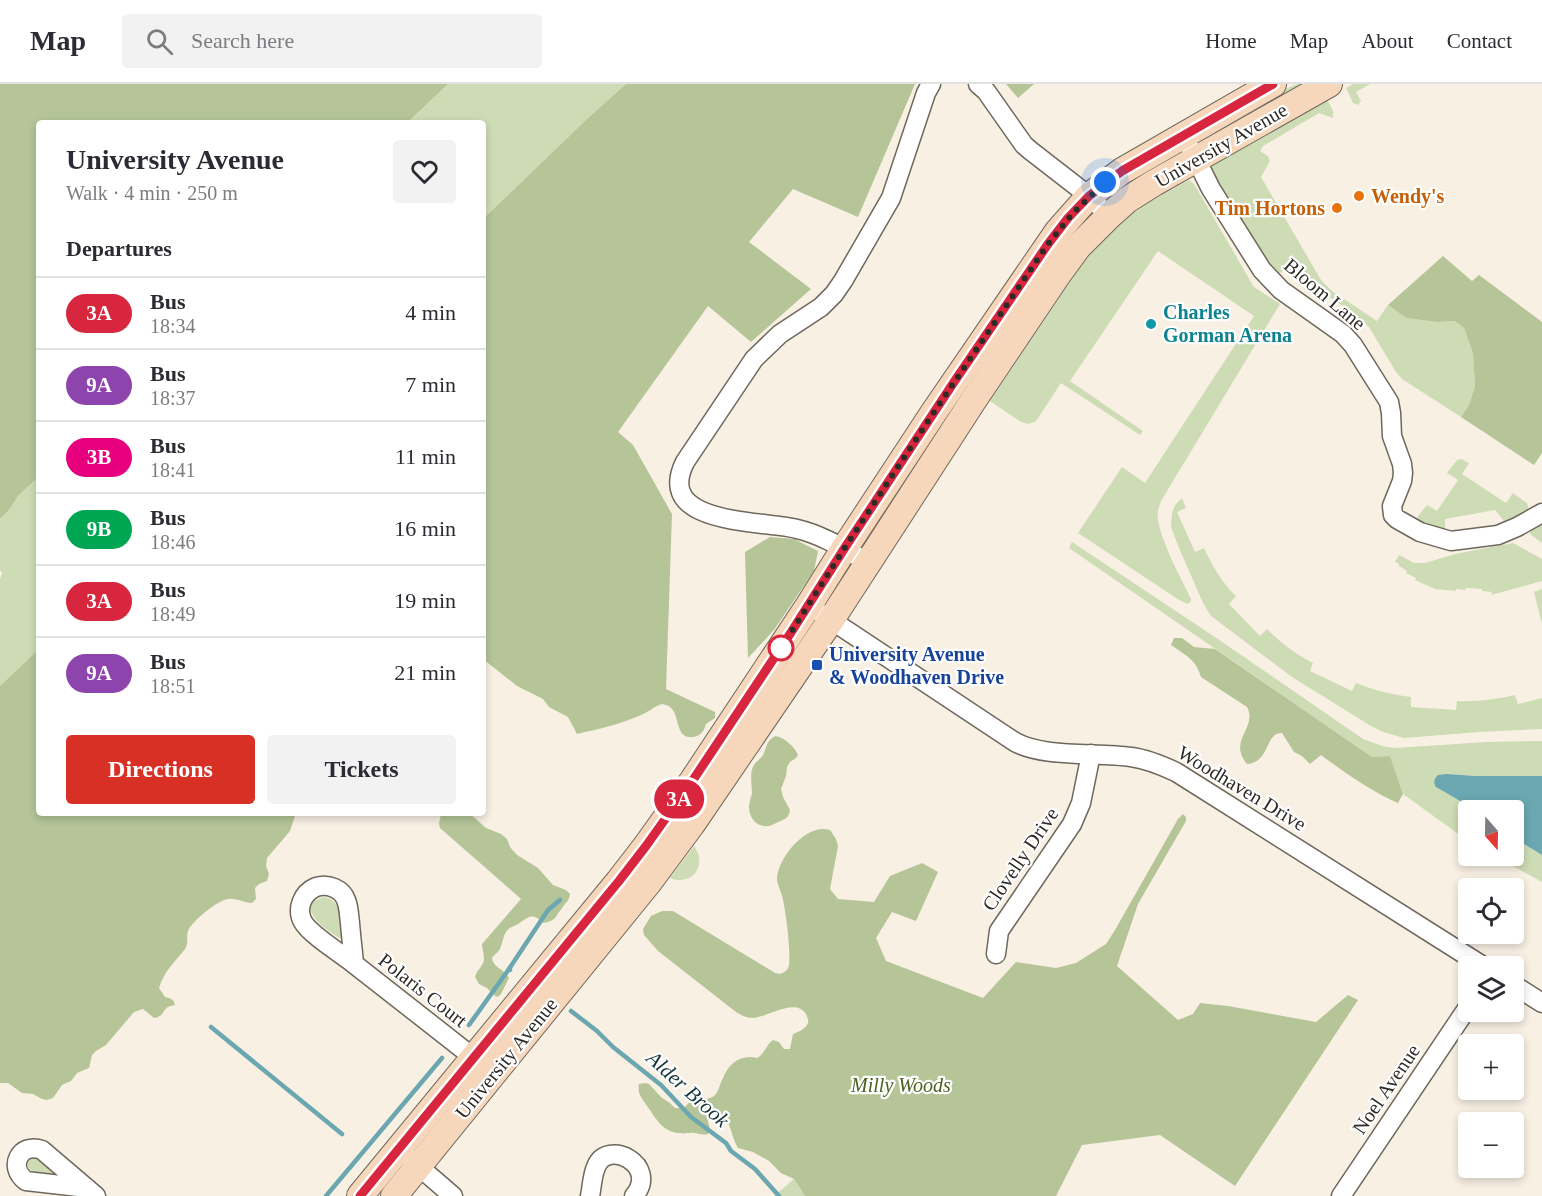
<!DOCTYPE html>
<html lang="en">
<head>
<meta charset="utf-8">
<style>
  :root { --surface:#fff; --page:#f2f2f3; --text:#2b2b33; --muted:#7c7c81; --line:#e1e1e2; --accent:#d93025 }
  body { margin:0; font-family:Georgia,serif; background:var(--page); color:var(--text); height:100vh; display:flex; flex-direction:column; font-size:22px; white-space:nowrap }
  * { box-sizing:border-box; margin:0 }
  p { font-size:20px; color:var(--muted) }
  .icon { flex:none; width:33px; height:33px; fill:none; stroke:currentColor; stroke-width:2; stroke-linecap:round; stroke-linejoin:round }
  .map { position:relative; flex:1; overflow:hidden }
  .panel { position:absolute; left:36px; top:36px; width:450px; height:696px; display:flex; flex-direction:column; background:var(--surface); border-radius:6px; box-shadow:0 3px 9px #0003 }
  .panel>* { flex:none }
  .badge { padding:0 12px; border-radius:20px; font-size:21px; line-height:39px }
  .needle { width:39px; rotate:160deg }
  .buttons { position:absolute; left:1458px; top:716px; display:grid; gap:12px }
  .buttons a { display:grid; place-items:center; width:66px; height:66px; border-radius:6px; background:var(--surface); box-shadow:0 3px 9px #0003; font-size:30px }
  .you { position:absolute; width:30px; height:30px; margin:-15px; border:4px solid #fff; border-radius:50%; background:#1a73e8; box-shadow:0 0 0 9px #1a73e833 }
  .map>.badge { position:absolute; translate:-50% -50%; box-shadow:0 0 0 3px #fff }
  h2 { padding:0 30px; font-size:22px; line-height:54px }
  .round { display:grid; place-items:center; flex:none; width:63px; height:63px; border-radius:6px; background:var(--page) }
  .summary { display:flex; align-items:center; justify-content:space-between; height:102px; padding:0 30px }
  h1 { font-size:28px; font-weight:600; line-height:45px }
  .cta { display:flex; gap:12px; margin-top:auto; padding:12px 30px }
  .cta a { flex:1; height:69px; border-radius:6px; background:var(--accent); color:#fff; font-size:24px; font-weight:600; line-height:69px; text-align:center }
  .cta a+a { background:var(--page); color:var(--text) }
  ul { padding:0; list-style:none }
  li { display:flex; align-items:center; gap:18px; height:72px; padding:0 30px; border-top:2px solid var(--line) }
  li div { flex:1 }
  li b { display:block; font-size:22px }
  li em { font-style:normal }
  li .badge { min-width:66px; font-weight:700; text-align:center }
  header { display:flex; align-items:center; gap:36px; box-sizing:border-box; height:84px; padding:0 30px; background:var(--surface); border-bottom:2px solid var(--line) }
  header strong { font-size:28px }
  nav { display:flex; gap:33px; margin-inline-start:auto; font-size:21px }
  .search { width:420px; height:54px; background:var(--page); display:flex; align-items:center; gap:15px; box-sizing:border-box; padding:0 21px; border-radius:6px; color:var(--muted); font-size:22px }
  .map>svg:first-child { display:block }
  .green { fill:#cedcb5 }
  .forest { fill:#b5c598 }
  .water { fill:#6ba7b0 }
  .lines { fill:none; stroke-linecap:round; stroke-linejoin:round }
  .stream { stroke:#6ba7b0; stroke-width:4.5 }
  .street-casing { stroke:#6f675c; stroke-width:21 }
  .secondary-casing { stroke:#6f675c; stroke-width:28 }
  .street { stroke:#fff; stroke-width:18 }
  .secondary { stroke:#f6d7bb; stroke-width:26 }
  .line-casing { stroke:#fff; stroke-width:14 }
  .line { stroke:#d7263d; stroke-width:9 }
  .walk { stroke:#2e2a26; stroke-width:6; stroke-dasharray:0 10.8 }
  .food-dot { fill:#e8710a; stroke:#fff; stroke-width:2 }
  .culture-dot { fill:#0f9aa8; stroke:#fff; stroke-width:2 }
  .stop-dot { fill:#fff; stroke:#d7263d; stroke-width:3 }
  .transit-dot { fill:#1a4fb4; stroke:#fff; stroke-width:2 }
  .labels { text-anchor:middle; stroke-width:4.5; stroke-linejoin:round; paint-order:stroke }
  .street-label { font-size:20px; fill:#2e2a26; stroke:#fff }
  .food-label { font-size:20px; font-weight:bold; fill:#c56008; stroke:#fff; text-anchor:start }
  .culture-label { font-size:20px; font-weight:bold; fill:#0d838f; stroke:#fff; text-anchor:start }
  .transit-label { font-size:20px; font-weight:bold; fill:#164399; stroke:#fff; text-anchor:start }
  .park-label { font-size:20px; font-style:italic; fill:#4c601e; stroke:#fff }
  .water-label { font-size:21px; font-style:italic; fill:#16353a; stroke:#fff }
</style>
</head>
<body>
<header>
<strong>Map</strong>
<div class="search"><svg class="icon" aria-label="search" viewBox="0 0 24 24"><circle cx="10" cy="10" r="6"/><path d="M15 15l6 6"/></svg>Search here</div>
<nav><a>Home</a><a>Map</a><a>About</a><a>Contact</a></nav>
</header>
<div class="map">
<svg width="1542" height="1112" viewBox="0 0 1542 1112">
  <rect width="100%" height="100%" fill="#f9f0e4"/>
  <g class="green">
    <polygon points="448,0 626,0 589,33 483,135 483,39 407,39"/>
    <polygon points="1297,0 1310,0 1215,52 1213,49 1281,7"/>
    <polygon points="1353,0 1370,0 1356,8 1361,17 1358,21 1353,19 1346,4"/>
    <polygon points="1327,15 1333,27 1333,34 1319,29 1263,62 1260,67 1268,72 1270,77 1261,93 1321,196 1332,207 1377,237 1388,221 1406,234 1437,238 1455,237 1464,244 1473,268 1475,302 1469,321 1461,333 1402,295 1396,288 1369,243 1352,228 1286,184 1277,192 1271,189 1214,92 1211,81"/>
    <path d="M 1189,96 L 1194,100 L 1254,203 L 1280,220 L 1161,417 C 1160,420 1159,423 1158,426 C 1154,446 1182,496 1191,515 L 1191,517 L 1188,520 L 1179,516 L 1078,449 L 1122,383 L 1145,399 L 1254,232 L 1158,167 L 1070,297 L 1143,347 L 1140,351 L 1061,299 L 1036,337 L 1029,340 L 1021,338 L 990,317 L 1082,180 L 1105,153 L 1129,132 L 1151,117 Z"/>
    <polygon points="1461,375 1469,379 1462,390 1506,419 1513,409 1527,419 1529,426 1527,428 1504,437 1495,426 1445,435 1445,447 1435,446 1418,437 1418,432 1427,421 1437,427 1458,396 1447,389 1457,376"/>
    <polygon points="39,392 39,565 0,602 0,495 2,489 0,486 0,435 9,426 18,412"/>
    <path d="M 1182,414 L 1186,424 L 1177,428 L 1195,468 L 1204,464 C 1212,481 1222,499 1236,512 L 1229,520 L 1260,552 L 1267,545 C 1280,558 1297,571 1313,579 L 1310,587 L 1352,607 L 1356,599 C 1373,606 1393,611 1411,613 L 1411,623 L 1456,626 L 1457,617 C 1476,618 1497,615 1515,611 L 1518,620 L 1542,614 L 1542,645 L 1479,648 L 1404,654 L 1383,648 L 1371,642 L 1292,593 L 1211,532 L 1203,519 L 1179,464 L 1171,443 L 1172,429 L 1175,421 Z"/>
    <polygon points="1542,439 1542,459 1530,450 1531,445"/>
    <polygon points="1072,458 1218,555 1363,655 1382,662 1395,664 1486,658 1542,657 1542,692 1476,692 1447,690 1443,707 1455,713 1476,726 1468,726 1468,757 1403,710 1390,672 1372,673 1069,464"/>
    <polygon points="1513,459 1542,475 1542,497 1491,511 1492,508 1482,507 1482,505 1466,504 1465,506 1456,505 1456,507 1435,505 1415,496 1416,494 1406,489 1407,487 1399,482 1399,480 1395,478 1399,471 1414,479 1425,479 1455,470"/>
    <polygon points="1542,505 1542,540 1534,508"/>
    <polygon points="1514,754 1542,771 1542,798 1493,771 1514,771"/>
    <path d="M 694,762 C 708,781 692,803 670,794 Z"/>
    <path d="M 324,813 C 342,815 341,841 342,855 C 329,849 291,822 324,813 Z"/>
    <polygon points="32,1074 38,1075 51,1087 52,1089 50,1091 29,1086 27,1079"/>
    <polygon points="794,1095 805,1112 774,1112"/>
  </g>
  <g class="forest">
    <polygon points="0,0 448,0 407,39 39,39 39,392 18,412 9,426 0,435"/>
    <path d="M 626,0 L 915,0 L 858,133 L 793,105 L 749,158 L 811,205 L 751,258 L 708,222 L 618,348 L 633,361 L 672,430 L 666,605 L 715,628 L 715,634 L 706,640 C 704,647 701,652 693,653 C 675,655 680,632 671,624 C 668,621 666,621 662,620 C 654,622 649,628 641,631 C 621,640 599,645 577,650 L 568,633 L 549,623 L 543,615 L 517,602 L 483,575 L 483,135 L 589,33 Z"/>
    <polygon points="1006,0 1034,0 1018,14"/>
    <polygon points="1443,172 1472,197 1479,191 1542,238 1542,369 1534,381 1461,333 1469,321 1475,302 1473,269 1464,244 1455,237 1437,238 1406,234 1388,221"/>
    <polygon points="770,453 794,455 818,467 814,487 774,546 748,574 745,468"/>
    <path d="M 1174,554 L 1182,554 L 1194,563 L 1215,565 L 1372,673 L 1390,672 L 1403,710 L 1398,719 C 1371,707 1345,689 1321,671 L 1310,680 L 1302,672 L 1294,668 L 1282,649 C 1264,649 1271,678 1247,680 C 1227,656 1258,644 1247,623 L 1201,593 C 1196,575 1185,571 1171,561 Z"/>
    <path d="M 39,565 L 39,729 L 296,729 L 290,747 L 267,774 L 266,782 L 269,790 L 267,797 L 259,800 L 255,804 L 256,815 L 252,819 C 244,819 236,814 228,815 C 218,816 192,837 188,847 C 186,853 189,859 185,865 C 175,878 164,887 159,904 L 165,913 C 170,914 174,915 175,921 C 160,923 167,932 154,934 L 143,925 L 134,928 L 106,961 L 96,967 L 92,971 L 89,984 L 77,989 L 71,997 L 62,1001 L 53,1014 L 47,1016 L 42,1015 L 33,1010 L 22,1009 L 8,999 L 0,999 L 0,602 Z"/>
    <path d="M 775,652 C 784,653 795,663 798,671 L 796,674 L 790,678 L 787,683 L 786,692 L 781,705 L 783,713 L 790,726 C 789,734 785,735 778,738 C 774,740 769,743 765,742 C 755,742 749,732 749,723 C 749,718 751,714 752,709 C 752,701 749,689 754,681 C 756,677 761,675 763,671 C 767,663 766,657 775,652 Z"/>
    <path d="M 441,729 L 469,729 L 486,744 L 501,750 L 507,755 L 510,763 L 517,771 L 538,784 L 553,801 L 566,806 L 570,810 C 569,817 566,818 562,824 C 555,833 556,837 543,839 C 532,828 529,833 518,840 C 513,843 509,843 506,848 C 503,853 503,857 501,862 C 500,867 495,870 492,874 C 493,884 505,885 509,894 L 501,910 L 498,913 L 495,912 L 487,904 L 479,900 L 475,893 C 477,886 484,881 484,875 C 484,869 482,865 482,860 L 521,815 L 440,744 L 439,740 Z"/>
    <path d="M 1183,730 L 1186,733 L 1186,737 L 1138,820 L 1117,882 L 1178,936 L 1193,930 L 1200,919 L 1228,922 L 1316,938 L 1348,911 L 1358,916 L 1235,1102 L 1160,1051 L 1082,1061 L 1056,1112 L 805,1112 L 794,1095 L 781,1089 L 769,1077 L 753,1068 L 738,1064 C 729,1049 732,1028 710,1029 L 707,1033 L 710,1045 L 708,1050 C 700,1052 696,1048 689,1049 C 682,1049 686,1050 679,1049 C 662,1048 656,1034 647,1022 C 642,1014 637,1010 639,1000 L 645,999 L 649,1000 L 662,1014 L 670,1019 L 675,1024 L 684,1024 L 695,1012 L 702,1011 L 706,1015 C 710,1014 712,1014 715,1011 C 719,1007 720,999 723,994 C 729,979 741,970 757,974 C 764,971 766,961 773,956 L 779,958 L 784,965 L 790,965 L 793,950 C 798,948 806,945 808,939 C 809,936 807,933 806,930 C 795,913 768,933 753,934 C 747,934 741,931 736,928 L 658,867 L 644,851 L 643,845 L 651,832 L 662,827 L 673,827 L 775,889 L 780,890 C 785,888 788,886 789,881 C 791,868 786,829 783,816 C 782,809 777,801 777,794 C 779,772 807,739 830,746 L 836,755 L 838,762 L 830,805 L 838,815 L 874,818 L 890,792 L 922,779 L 938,788 L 916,837 L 892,828 L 876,854 L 886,877 L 983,914 L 1016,878 L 1056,884 L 1076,879 L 1106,860 L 1115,846 L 1178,735 Z"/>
  </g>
  <path class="water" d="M 1447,690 L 1476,692 L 1542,692 L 1542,771 L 1514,754 L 1514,726 L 1476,726 L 1436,703 C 1433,698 1434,695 1438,691 Z"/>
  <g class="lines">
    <g class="stream">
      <polyline points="509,885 548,826 560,816"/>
      <polyline points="571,927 597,947 613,963 661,1001 691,1033 726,1059 731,1067 755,1085 779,1112"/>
      <polyline points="469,941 509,885 510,886"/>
      <polyline points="211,943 342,1050"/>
      <polyline points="326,1112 442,974"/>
    </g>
    <g class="street-casing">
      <g id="street">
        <polyline points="978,0 986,7 1024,61 1031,67 1089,112 1109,132"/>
        <polyline points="1191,65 1211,105 1262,186 1281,206 1343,250 1353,261 1389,318 1391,329 1392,352 1402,380 1403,389 1402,397 1392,422 1393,431 1397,435 1420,448 1451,457 1498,451 1517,443 1542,429"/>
        <path d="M 869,479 C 846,466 823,451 797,445 C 763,436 653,442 685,378 L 754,275 L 780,250 L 821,223 L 834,210 L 843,197 L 891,114 L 926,9 L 931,0"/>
        <path d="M 822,530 L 1015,658 C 1044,674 1097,668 1131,673 C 1147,675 1161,681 1176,688 L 1483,882"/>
        <polyline points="996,870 999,847 1072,740 1081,719 1091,670"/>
        <path d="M 354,880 C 353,867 351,853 350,839 C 349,832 349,823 346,816 C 342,805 328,799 316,803 C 302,809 296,825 303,838 C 310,850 337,867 349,876 C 393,911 438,946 483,981"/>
        <polyline points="1514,901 1542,919"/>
        <polyline points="409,1074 453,1112"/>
        <path d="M 87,1104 L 26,1097 C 7,1083 20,1058 42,1066 L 96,1112"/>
        <path d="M 590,1112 C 592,1103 592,1092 596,1083 C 607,1054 660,1081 634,1112"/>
        <polyline points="1341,1112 1468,923"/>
      </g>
    </g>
    <g class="secondary-casing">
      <g id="secondary">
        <polyline points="360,1112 619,797 646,762 693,696 809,521 844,465 934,328 1058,147 1089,112 1122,87 1273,0"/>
        <polyline points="394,1112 649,798 692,740 831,536 973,317 1059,189 1078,163 1109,132 1127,116 1154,99 1329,0"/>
      </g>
    </g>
    <use href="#street" class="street"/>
    <use href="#secondary" class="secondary"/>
  </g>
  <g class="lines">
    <g class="line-casing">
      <polyline id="line" points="360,1112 619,797 646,762 693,696 790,550 844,465 954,298 1048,160 1068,134 1089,112 1122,87 1273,0"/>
    </g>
    <use href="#line" class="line"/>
    <polyline class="walk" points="781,564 844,465 934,328 1048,160 1073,129 1105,98"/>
  </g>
  <g class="food-dot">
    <circle cx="1359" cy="112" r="6"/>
    <circle cx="1337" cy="124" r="6"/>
  </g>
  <circle class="culture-dot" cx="1151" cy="240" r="6"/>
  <circle class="stop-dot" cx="781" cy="564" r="12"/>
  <rect class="transit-dot" x="811" y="575" width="12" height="12" rx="3"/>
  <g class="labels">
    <g class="street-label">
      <text transform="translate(1221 61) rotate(-30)" y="7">University Avenue</text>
      <text transform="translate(1325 210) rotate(40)" y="7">Bloom Lane</text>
      <text transform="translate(1242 704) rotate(31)" y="7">Woodhaven Drive</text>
      <text transform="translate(1020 775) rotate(-56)" y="7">Clovelly Drive</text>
      <text transform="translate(423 906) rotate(38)" y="7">Polaris Court</text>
      <text transform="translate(506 974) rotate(-51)" y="7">University Avenue</text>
      <text transform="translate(1386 1005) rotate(-56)" y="7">Noel Avenue</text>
    </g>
    <g class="food-label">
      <text x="1371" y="119">Wendy's</text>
      <text x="1325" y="131" text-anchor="end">Tim Hortons</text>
    </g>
    <g class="culture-label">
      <text x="1163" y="235">Charles<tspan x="1163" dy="23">Gorman Arena</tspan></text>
    </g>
    <g class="transit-label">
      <text x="829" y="577">University Avenue<tspan x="829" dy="23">&amp; Woodhaven Drive</tspan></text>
    </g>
    <g class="park-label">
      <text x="901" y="1008">Milly Woods</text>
    </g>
    <g class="water-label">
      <text transform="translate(688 1005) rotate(42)" y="7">Alder Brook</text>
    </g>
  </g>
</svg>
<div class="buttons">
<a><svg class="needle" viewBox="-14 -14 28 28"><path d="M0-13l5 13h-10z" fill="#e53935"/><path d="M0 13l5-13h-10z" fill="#7c7c81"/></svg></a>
<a><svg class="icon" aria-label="locate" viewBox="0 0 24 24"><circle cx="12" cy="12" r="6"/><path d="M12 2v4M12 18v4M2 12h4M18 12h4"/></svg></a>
<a><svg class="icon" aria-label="layers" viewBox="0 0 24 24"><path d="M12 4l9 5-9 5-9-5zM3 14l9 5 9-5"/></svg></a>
<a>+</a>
<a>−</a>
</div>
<div class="you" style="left:1105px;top:98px"></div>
<b class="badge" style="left:679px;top:715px;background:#d7263d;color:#fff">3A</b>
<section class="panel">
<div class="summary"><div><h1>University Avenue</h1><p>Walk · 4 min · 250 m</p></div><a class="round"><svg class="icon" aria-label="heart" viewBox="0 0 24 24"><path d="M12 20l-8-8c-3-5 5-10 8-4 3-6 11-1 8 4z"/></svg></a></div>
<h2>Departures</h2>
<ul>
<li><span class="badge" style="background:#d7263d;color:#fff">3A</span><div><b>Bus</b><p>18:34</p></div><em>4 min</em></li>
<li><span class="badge" style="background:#8e44ad;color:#fff">9A</span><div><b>Bus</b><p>18:37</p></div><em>7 min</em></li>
<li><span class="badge" style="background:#e6007e;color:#fff">3B</span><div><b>Bus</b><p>18:41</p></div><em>11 min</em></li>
<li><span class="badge" style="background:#00a651;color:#fff">9B</span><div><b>Bus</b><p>18:46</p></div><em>16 min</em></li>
<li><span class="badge" style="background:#d7263d;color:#fff">3A</span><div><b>Bus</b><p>18:49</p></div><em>19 min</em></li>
<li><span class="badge" style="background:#8e44ad;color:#fff">9A</span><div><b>Bus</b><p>18:51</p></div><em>21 min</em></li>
</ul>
<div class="cta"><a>Directions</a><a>Tickets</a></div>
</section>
</div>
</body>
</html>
